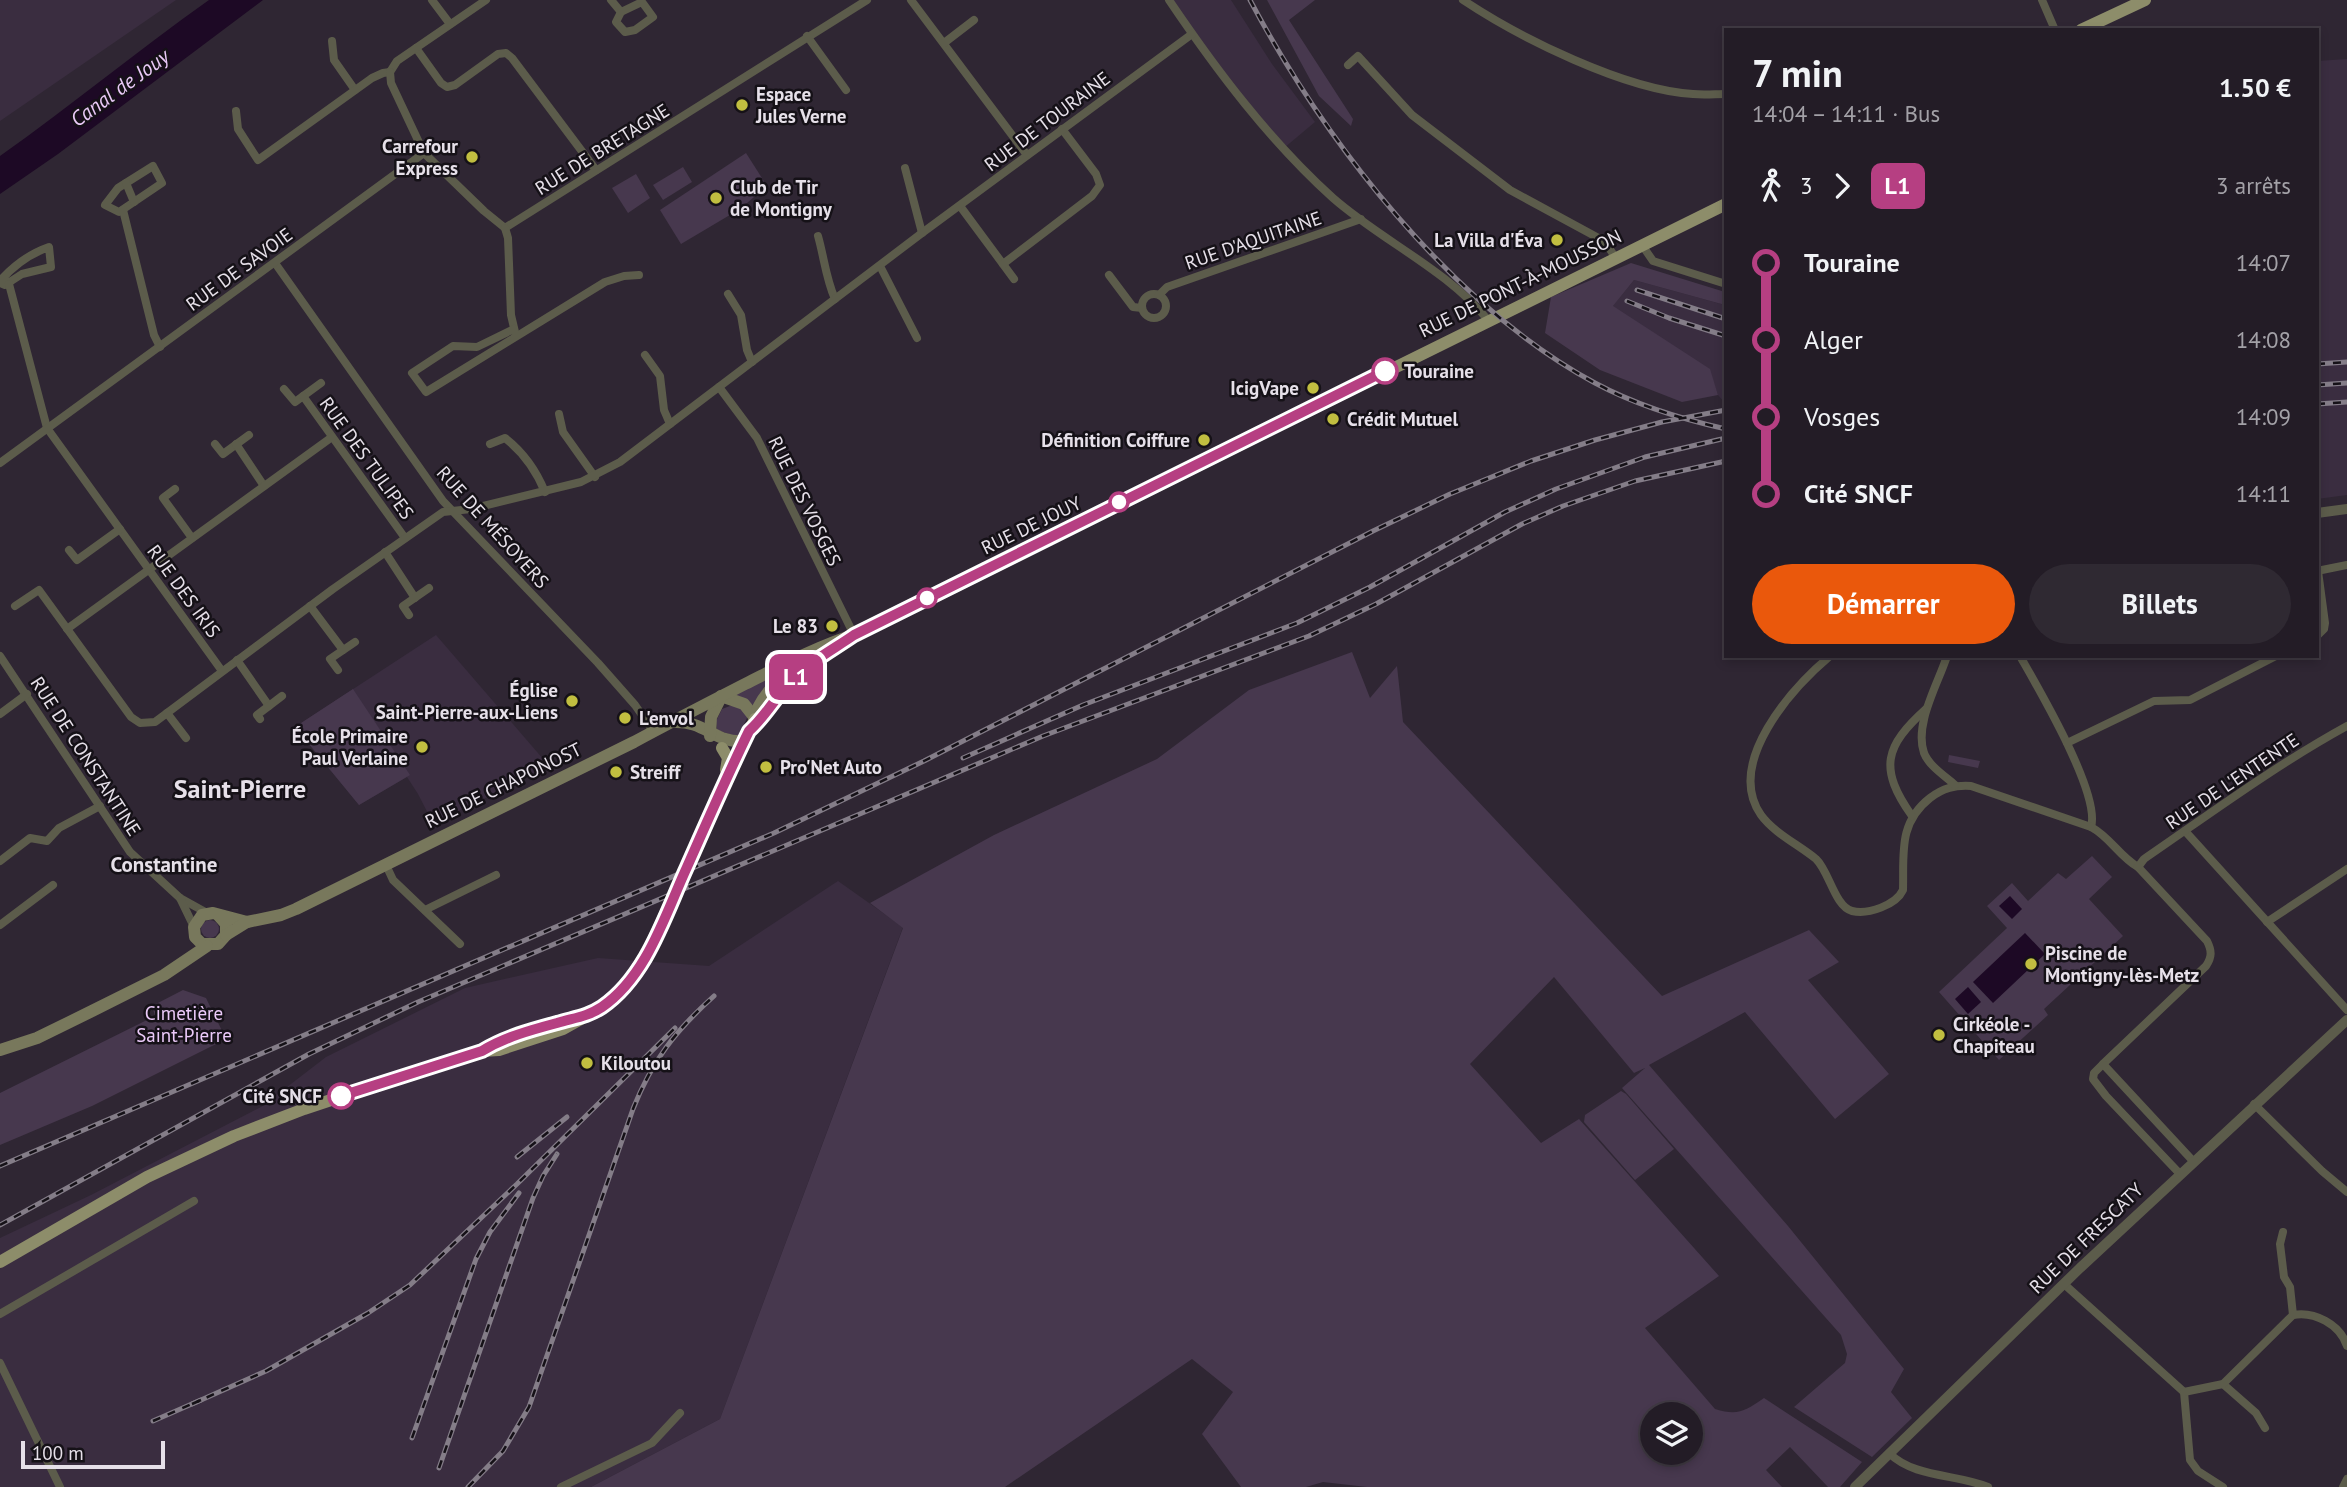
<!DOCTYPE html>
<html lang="fr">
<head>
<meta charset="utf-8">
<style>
  :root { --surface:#231c26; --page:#2f2932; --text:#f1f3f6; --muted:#a3a1a7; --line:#403a43; --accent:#ea580c }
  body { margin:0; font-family:"PT Sans",sans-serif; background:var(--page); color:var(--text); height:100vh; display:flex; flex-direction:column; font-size:26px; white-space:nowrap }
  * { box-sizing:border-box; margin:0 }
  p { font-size:23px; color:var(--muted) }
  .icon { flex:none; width:38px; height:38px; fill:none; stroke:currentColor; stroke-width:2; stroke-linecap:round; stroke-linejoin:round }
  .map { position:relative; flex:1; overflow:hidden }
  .panel { position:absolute; left:1724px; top:28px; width:595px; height:630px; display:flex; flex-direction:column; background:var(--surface); border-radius:0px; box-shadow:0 4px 10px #0003,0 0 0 2px var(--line) }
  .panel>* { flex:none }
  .badge { padding:0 14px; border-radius:10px; font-size:24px; line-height:46px }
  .buttons { position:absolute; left:1640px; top:1402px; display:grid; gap:14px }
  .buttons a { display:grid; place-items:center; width:63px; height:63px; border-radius:50%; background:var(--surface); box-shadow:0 4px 10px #0003,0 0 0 2px var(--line); font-size:35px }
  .scale { position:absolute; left:21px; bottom:18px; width:144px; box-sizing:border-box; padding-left:7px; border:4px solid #e6e0e9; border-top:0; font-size:19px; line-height:24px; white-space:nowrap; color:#e6e0e9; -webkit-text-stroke:5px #151117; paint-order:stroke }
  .map>.badge { position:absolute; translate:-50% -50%; box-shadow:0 0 0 4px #fff }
  .legs { display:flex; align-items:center; gap:10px; height:77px; padding:0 28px; font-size:23px }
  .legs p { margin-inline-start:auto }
  .head { display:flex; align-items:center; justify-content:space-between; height:119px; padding:0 28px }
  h1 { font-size:38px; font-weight:800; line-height:52px }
  .action { display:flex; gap:14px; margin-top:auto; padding:14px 28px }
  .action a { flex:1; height:80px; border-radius:42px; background:var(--accent); color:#fff; font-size:28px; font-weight:800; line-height:80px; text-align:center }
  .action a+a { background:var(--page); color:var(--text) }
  ul { padding:0 28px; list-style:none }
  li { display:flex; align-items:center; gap:24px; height:77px; font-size:26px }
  li i { display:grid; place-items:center; width:10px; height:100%; margin:0 9px; background:currentColor }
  li i::after { content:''; width:18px; height:18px; margin:-9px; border:5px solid; border-radius:50%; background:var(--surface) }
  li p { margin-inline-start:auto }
  li:first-child i { background:linear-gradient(#0000 50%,currentColor 0) }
  li:last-child i { background:linear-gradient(currentColor 50%,#0000 0) }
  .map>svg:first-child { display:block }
  .built { fill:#3a2d40 }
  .green { fill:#47384e; fill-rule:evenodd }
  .water { fill:#1d0925 }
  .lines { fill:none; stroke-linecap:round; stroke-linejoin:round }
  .minor { stroke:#5c5c4b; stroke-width:8 }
  .tertiary { stroke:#5c5c4b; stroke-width:10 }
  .secondary { stroke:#78785c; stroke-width:12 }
  .primary { stroke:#8d8d6a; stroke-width:12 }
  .rail-casing { stroke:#847d88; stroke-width:5 }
  .rail { stroke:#151117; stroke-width:2.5; stroke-dasharray:8; stroke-linecap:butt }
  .line-1-casing { stroke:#fff; stroke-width:16 }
  .line-1 { stroke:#b63f82; stroke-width:10 }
  .poi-dot { fill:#c1be40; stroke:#151117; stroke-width:2.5 }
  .stop-1-dot { fill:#fff; stroke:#b63f82; stroke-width:3.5 }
  .labels { text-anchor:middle; stroke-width:5; stroke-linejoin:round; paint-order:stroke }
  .poi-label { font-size:19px; font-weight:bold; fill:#e6e0e9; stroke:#151117; text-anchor:start }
  .street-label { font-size:19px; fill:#e6e0e9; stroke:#151117 }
  .stop-label { font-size:19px; font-weight:bold; fill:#e6e0e9; stroke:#151117; text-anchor:start }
  .park-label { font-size:19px; fill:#ebcaf9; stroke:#151117 }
  .water-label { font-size:21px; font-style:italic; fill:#eacaf8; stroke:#151117 }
  .neighbourhood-label { font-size:21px; font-weight:bold; fill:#e6e0e9; stroke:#151117 }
  .district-label { font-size:26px; font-weight:bold; fill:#e6e0e9; stroke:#151117 }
</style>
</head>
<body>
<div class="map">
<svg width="2347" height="1487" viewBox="0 0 2347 1487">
  <rect width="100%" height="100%" fill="#2f2633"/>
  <g class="built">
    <polygon points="0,0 176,0 0,121"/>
    <polygon points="1169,0 1231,0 1272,64 1315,122 1284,148 1244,105"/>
    <polygon points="2347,59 2347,495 2317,499 2317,61"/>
    <polygon points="1634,280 1725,305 1725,403 1718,395 1709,369 1612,307"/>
    <polygon points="436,635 550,767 433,823 418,794 407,777 359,805 295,727"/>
    <polygon points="838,881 903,927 720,1419 591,1487 0,1487 0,1238 91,1195 261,1107 326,1057 465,988 598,958 709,966"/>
  </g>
  <g class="green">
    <polygon points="1267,0 1315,0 1289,20 1353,119 1351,126 1319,96"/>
    <polygon points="746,153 767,186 740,209 681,244 660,210"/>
    <polygon points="683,167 692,182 663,200 653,185"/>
    <polygon points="636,174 650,198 628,213 612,188"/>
    <polygon points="1631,263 1725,292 1725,305 1634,280 1613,306 1710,369 1718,395 1682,402 1600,370 1545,333 1551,297"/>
    <path d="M 1352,652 L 1370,698 L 1397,666 L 1403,722 L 1662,996 L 1809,930 L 1839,962 L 1808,980 L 1889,1074 L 1835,1119 L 1745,1012 L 1649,1065 L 1788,1226 L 1904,1369 L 1891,1392 L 1912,1418 L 1872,1457 L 1794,1407 L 1845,1363 L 1847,1354 L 1841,1335 L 1622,1088 L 1645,1068 L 1634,1073 L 1554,977 L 1470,1064 L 1541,1143 L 1579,1119 L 1719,1276 L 1645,1328 L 1715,1409 C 1738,1416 1745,1411 1764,1398 L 1862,1462 L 1840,1487 L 1828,1487 L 1790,1447 L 1766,1470 L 1782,1487 L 1367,1487 L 1323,1482 L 1306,1487 L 1241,1487 L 1202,1434 L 1233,1392 L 1192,1359 L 1005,1487 L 591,1487 L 720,1419 L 903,928 L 870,903 L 994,835 L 1157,759 L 1249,690 ZM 1652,1414 L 1690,1414 L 1690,1452 L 1652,1452 Z"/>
    <polygon points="790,665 754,707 731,695"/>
    <polygon points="353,689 410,775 359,805 295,727"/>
    <polygon points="730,706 739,706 747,713 747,718 738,737 717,730 716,721 722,709"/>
    <polygon points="1949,755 1980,761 1978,768 1948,762"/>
    <polygon points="2092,856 2112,877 2089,899 2123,936 2044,1009 2048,1015 1999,1060 1939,992 2007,928 1987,906 2012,883 2028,901 2058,873 2066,879"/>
    <circle cx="210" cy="929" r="9"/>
    <polygon points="183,990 206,998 226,1039 92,1106 0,1145 0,1093 155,1016 152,1006"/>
    <polygon points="1621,1091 1626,1094 1674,1149 1635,1180 1584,1122 1585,1115"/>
  </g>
  <g class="water">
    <path d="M 209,0 L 263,0 L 58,154 L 0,194 L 0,156 C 71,106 138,50 209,0 Z"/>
    <polygon points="2010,896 2022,909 2012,919 1999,906"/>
    <polygon points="2025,933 2045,954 1993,1003 1973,982"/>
    <polygon points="1968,987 1981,1002 1968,1014 1955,999"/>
  </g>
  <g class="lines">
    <g class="minor">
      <polyline points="432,0 450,24"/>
      <polyline points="611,0 621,12"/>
      <polyline points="911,0 1027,155"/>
      <path d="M 1169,0 C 1217,71 1269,140 1333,198 C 1382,241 1446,269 1488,320"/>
      <path d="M 1463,0 C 1520,38 1625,90 1693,94 C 1704,95 1715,94 1726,94"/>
      <polyline points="2042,0 2055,30"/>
      <polygon points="642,2 653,17 635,30 625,32 616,22 621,12"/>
      <polyline points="807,36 846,90"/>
      <polyline points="332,41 334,60 355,90"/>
      <polyline points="944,43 974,20"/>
      <polyline points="416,48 441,83 447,87 455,85 498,54 506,53 512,58 596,170"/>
      <polyline points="1348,65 1358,56 1412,115 1510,190 1604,241 1616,258"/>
      <polyline points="390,72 397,61 486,0"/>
      <polyline points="236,111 238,129 258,160 372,78 383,73 390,72"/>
      <polyline points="424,153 484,211 505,228 867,0"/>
      <polygon points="153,166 162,183 119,212 105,205 118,188"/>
      <polyline points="905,168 922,233"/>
      <polyline points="126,183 134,202"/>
      <polyline points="960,206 1014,279"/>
      <polyline points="123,210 154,335 160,347"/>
      <polyline points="505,228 508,238 511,315 515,332"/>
      <path d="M 818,236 C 824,257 826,279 835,299"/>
      <polyline points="1642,245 1653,261 1726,284"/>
      <polyline points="275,263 443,501 598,663 635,705 653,731"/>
      <polyline points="1003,264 1092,196 1100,185 1096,174 1062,129"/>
      <polyline points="880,266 917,338"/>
      <polyline points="1109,275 1133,307 1142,308"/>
      <path d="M 0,281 C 14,265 29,254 49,247 L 51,267 L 22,274 L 5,285 L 0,283"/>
      <polyline points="9,284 47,428 222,671"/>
      <circle cx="1154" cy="306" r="12"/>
      <polyline points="728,294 741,315 747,350 752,362"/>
      <polyline points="1159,295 1167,287 1361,219"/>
      <polyline points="514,329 477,347 453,346 412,373 426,392 605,282 624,276 639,275"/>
      <polyline points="645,355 660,376 664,410 670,424"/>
      <polyline points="719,387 757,438 854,635"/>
      <polyline points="284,389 295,402 321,383"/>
      <polyline points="303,396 405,538"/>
      <polyline points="559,414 563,432 595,477"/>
      <polyline points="215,444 223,454 249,435"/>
      <polyline points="236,444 264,486"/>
      <path d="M 490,444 L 505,438 C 523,452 536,470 545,492"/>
      <polyline points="0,463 424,153 391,83 390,72"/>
      <polyline points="175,489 163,498 192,538"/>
      <polyline points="69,550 77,560 120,529"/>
      <polyline points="385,552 415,598"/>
      <polyline points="2317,571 2347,565"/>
      <polyline points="15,606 39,590 131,717 140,723 155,722 333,589 443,512 471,509 581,482 620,462 922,233 1192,34"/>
      <polyline points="310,606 343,650"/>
      <polyline points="409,615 403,606 429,588"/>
      <polyline points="67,629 332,437"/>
      <polyline points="2317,636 2324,629 2325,623 2318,571"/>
      <polyline points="0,656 130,852 180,898 207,913"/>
      <path d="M 1830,656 C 1791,689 1725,763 1761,815 C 1774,833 1799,845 1816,859 C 1829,871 1835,907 1852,911 C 1868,915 1896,905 1903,890 C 1904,854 1898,823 1930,798 C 1943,788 1955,785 1971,786 L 2091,827 C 2101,794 2038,688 2020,656"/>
      <path d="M 1947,656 C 1938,684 1914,724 1924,753 C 1929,766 1945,776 1955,785"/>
      <polyline points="237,660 269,706"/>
      <polyline points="338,670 330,659 355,642"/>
      <polyline points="167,713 186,738"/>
      <polyline points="0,714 27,694"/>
      <polyline points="260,719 257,715 282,696"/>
      <polyline points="2067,743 2154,701 2190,700 2276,656"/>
      <path d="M 1912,816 C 1878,768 1885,746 1926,709"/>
      <path d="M 2091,827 C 2110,837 2120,857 2138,867 L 2207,941 C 2212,951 2212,957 2206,966 L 2103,1064"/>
      <polyline points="2185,831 2347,1010"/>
      <polyline points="0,861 30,838 47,841 59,828 100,806"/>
      <polyline points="386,865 393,880 460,944"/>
      <path d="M 2138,867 L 2144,859 C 2211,813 2276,765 2347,726"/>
      <polyline points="180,898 194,927"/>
      <polyline points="425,910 496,875"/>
      <polyline points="2267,922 2347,869"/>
      <polyline points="0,925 53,885"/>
      <polyline points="2254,1104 2322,1171 2347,1192"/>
      <polyline points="2180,1174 2106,1096 2093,1079 2094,1073 2103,1064 2193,1161"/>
      <polyline points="2283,1232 2280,1244 2284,1277 2290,1287 2293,1315"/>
      <polyline points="2064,1284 2184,1392 2190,1460 2198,1471 2223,1487"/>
      <polyline points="0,1314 194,1201"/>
      <polyline points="0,1363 60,1487"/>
      <polyline points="2223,1384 2256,1413 2265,1428"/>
      <path d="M 2184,1392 L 2223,1384 L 2293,1315 C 2314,1311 2340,1324 2347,1346"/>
      <path d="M 1889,1453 C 1914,1478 1957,1474 1988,1487"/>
      <polyline points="561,1487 652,1443 680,1413"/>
      <polyline points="2343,1487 2347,1479"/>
    </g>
    <g class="tertiary">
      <polyline points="2317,513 2347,509"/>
      <polyline points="1855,1487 2080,1268 2347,1020"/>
    </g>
    <g class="secondary">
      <polyline points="721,696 744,704 755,718"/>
      <path d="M 755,719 C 756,699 786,672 802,660"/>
      <path d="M 673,722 C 705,720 715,744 744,741"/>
      <polyline points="750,731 760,721 793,679 842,643"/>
      <polyline points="710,736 711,717 721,697"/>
      <polyline points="218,915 226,924 226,935 218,944 202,944 195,937 194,927 202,915 213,913 247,922"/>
      <path d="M 226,935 L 247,922 L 281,915 L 296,909 L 634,742 C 671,722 708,703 745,684 C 781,666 816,647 854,635"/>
      <polyline points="0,1050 37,1038 92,1011 164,975 207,946"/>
    </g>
    <g class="primary">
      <polyline points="2081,30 2145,0"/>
      <polyline points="854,635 1726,204"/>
      <polyline points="722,748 728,758 726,770"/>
      <polyline points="0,1262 147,1177 234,1136 304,1109 391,1080 482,1051 499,1050 563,1029 604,1006 625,986 648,951 755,719"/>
    </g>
    <g class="rail-casing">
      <g id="rail">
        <path d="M 1250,0 C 1326,143 1451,305 1595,383 C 1636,405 1681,419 1726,429"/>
        <polyline points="1637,290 1726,319"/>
        <polyline points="1627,301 1669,318 1726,336"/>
        <polyline points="2317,364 2347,362"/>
        <polyline points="2317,385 2347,383"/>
        <polyline points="2317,404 2347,402"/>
        <polyline points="963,758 1083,705 1297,623 1370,587 1505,512 1556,489 1645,457 1726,438"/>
        <polyline points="517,1157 567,1117"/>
        <polyline points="0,1166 774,833 924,761 1373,531 1450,494 1531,461 1595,440 1662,422 1726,410"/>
        <polyline points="0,1225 309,1054 418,1002 1043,736 1309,636 1376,604 1522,524 1563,506 1635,481 1726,461"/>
        <polyline points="192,1404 266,1371 368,1313 410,1285 517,1184 675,1028"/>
        <polyline points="153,1421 201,1400"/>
        <polyline points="412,1438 476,1259 490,1232 519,1193"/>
        <polyline points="439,1468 533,1198 543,1176 557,1154"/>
        <path d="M 468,1487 L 503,1451 L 529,1407 L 633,1109 C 652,1061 675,1031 714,996"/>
      </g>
    </g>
    <use href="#rail" class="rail"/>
  </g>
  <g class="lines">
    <g class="line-1-casing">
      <path id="line-1" d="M 341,1096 L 482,1051 C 505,1037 531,1030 557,1023 C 573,1018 587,1017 602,1007 C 647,976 665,915 687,867 C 707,822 727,776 749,731 C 766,716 776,696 792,680 C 809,662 834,649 854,635 L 1385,371"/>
    </g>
    <use href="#line-1" class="line-1"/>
  </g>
  <g class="poi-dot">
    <circle cx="742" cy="105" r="7"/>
    <circle cx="472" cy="157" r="7"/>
    <circle cx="716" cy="198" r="7"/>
    <circle cx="1557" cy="240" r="7"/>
    <circle cx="1313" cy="388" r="7"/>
    <circle cx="1333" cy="419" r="7"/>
    <circle cx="1204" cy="440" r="7"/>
    <circle cx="832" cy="626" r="7"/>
    <circle cx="572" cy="701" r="7"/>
    <circle cx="625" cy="718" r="7"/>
    <circle cx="422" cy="747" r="7"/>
    <circle cx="766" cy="767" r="7"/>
    <circle cx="616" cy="772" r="7"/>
    <circle cx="2031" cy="964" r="7"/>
    <circle cx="1939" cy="1035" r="7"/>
    <circle cx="587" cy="1063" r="7"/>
  </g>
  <g class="stop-1-dot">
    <circle cx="1385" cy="371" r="12"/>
    <circle cx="1119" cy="502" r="9"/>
    <circle cx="927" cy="598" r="9"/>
    <circle cx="341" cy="1096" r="12"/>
  </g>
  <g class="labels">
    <g class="poi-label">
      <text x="756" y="101">Espace<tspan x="756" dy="22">Jules Verne</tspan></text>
      <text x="458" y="153" text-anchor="end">Carrefour<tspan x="458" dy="22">Express</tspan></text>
      <text x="730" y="194">Club de Tir<tspan x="730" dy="22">de Montigny</tspan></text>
      <text x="1543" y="247" text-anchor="end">La Villa d'Éva</text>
      <text x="1299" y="395" text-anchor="end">IcigVape</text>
      <text x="1347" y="426">Crédit Mutuel</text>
      <text x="1190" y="447" text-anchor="end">Définition Coiffure</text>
      <text x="818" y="633" text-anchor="end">Le 83</text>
      <text x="558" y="697" text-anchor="end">Église<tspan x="558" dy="22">Saint-Pierre-aux-Liens</tspan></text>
      <text x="639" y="725">L'envol</text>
      <text x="408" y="743" text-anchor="end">École Primaire<tspan x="408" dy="22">Paul Verlaine</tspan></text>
      <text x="780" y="774">Pro'Net Auto</text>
      <text x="630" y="779">Streiff</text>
      <text x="2045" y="960">Piscine de<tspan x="2045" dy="22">Montigny-lès-Metz</tspan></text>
      <text x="1953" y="1031">Cirkéole -<tspan x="1953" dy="22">Chapiteau</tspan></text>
      <text x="601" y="1070">Kiloutou</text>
    </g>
    <g class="street-label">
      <text transform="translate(1047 121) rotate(-37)" y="7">RUE DE TOURAINE</text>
      <text transform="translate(602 149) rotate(-32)" y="7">RUE DE BRETAGNE</text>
      <text transform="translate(1253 240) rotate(-19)" y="7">RUE D'AQUITAINE</text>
      <text transform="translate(239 269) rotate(-36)" y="7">RUE DE SAVOIE</text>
      <text transform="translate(1520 283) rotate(-26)" y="7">RUE DE PONT-À-MOUSSON</text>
      <text transform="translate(367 458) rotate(54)" y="7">RUE DES TULIPES</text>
      <text transform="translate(805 501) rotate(64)" y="7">RUE DES VOSGES</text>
      <text transform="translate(1031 525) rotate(-26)" y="7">RUE DE JOUY</text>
      <text transform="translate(493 527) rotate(48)" y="7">RUE DE MÉSOYERS</text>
      <text transform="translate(184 591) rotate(54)" y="7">RUE DES IRIS</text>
      <text transform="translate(86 756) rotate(57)" y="7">RUE DE CONSTANTINE</text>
      <text transform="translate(2232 781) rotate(-34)" y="7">RUE DE L'ENTENTE</text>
      <text transform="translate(503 785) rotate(-26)" y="7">RUE DE CHAPONOST</text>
      <text transform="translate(2086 1238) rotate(-44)" y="7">RUE DE FRESCATY</text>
    </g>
    <g class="stop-label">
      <text x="1404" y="378">Touraine</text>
      <text x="322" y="1103" text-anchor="end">Cité SNCF</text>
    </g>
    <g class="park-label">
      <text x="184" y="1020">Cimetière<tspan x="184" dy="22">Saint-Pierre</tspan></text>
    </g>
    <g class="water-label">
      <text transform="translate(120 88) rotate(-36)" y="7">Canal de Jouy</text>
    </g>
    <g class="neighbourhood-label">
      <text x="164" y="872">Constantine</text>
    </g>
    <g class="district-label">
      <text x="240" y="798">Saint-Pierre</text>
    </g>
  </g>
</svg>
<div class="buttons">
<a><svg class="icon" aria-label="layers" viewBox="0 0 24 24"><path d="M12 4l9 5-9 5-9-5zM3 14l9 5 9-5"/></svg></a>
</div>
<div class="scale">100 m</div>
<b class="badge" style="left:796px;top:677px;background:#b63f82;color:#fff">L1</b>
<section class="panel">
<div class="head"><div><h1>7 min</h1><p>14:04 – 14:11 · Bus</p></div><b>1.50 €</b></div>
<div class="legs"><svg class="icon" aria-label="walk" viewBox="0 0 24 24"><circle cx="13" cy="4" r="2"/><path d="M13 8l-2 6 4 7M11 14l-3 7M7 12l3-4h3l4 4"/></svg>3<svg class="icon" aria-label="forward" viewBox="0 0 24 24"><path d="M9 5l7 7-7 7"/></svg><b class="badge" style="background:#b63f82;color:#fff">L1</b><p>3 arrêts</p></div>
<ul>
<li><i style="color:#b63f82"></i><b>Touraine</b><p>14:07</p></li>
<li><i style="color:#b63f82"></i><span>Alger</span><p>14:08</p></li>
<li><i style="color:#b63f82"></i><span>Vosges</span><p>14:09</p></li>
<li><i style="color:#b63f82"></i><b>Cité SNCF</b><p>14:11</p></li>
</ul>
<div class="action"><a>Démarrer</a><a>Billets</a></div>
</section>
</div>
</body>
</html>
